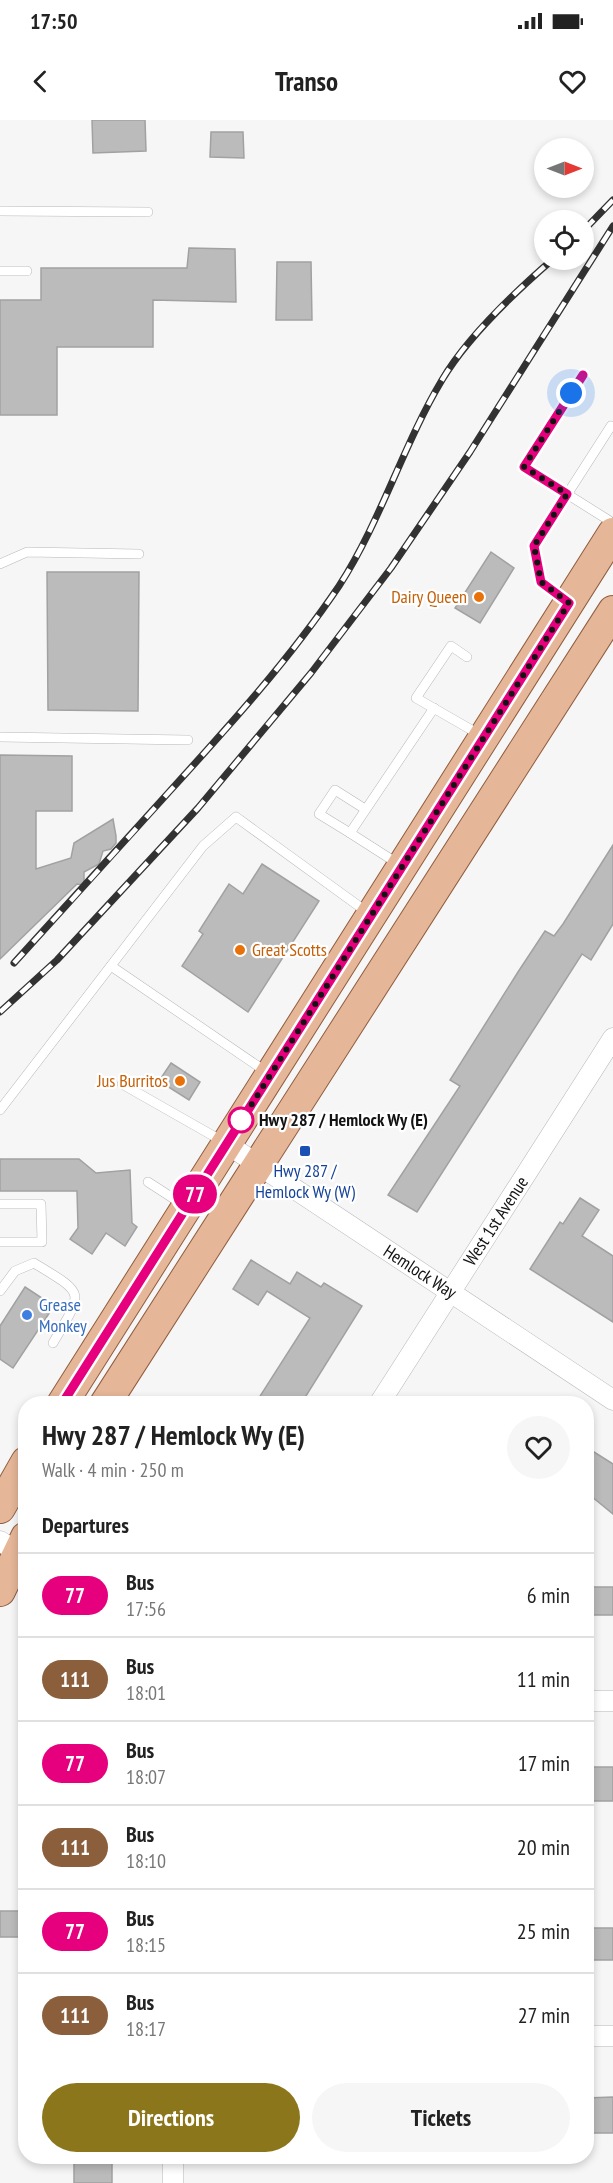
<!DOCTYPE html>
<html lang="en">
<head>
<meta charset="utf-8">
<style>
  :root { --surface:#fff; --page:#f6f6f6; --text:#222; --muted:#767676; --line:#e0e0e0; --accent:#8c761b }
  body { margin:0; font-family:"PT Sans Narrow",sans-serif; background:var(--page); color:var(--text); height:100vh; display:flex; flex-direction:column; font-size:22px; white-space:nowrap }
  * { box-sizing:border-box; margin:0 }
  p { font-size:20px; color:var(--muted) }
  .icon { flex:none; width:33px; height:33px; fill:none; stroke:currentColor; stroke-width:2; stroke-linecap:round; stroke-linejoin:round }
  .map { position:relative; flex:1; overflow:hidden }
  .panel { position:absolute; left:18px; top:1276px; width:576px; height:768px; display:flex; flex-direction:column; background:var(--surface); border-radius:24px; box-shadow:0 3px 9px #0003 }
  .panel>* { flex:none }
  .badge { padding:0 12px; border-radius:20px; font-size:21px; line-height:39px }
  .needle { width:39px; rotate:90deg }
  .buttons { position:absolute; left:534px; top:18px; display:grid; gap:12px }
  .buttons a { display:grid; place-items:center; width:60px; height:60px; border-radius:50%; background:var(--surface); box-shadow:0 3px 9px #0003; font-size:30px }
  .you { position:absolute; width:30px; height:30px; margin:-15px; border:4px solid #fff; border-radius:50%; background:#1a73e8; box-shadow:0 0 0 9px #1a73e833 }
  .map>.badge { position:absolute; translate:-50% -50%; box-shadow:0 0 0 3px #fff }
  h2 { padding:0 24px; font-size:22px; line-height:54px }
  .round { display:grid; place-items:center; flex:none; width:63px; height:63px; border-radius:32px; background:var(--page) }
  .headline { display:flex; align-items:center; justify-content:space-between; height:102px; padding:0 24px }
  h1 { font-size:28px; font-weight:700; line-height:45px }
  .cta { display:flex; gap:12px; margin-top:auto; padding:12px 24px }
  .cta a { flex:1; height:69px; border-radius:36px; background:var(--accent); color:#fff; font-size:24px; font-weight:700; line-height:69px; text-align:center }
  .cta a+a { background:var(--page); color:var(--text) }
  ul { padding:0; list-style:none }
  li { display:flex; align-items:center; gap:18px; height:84px; padding:0 24px; border-top:2px solid var(--line) }
  li div { flex:1 }
  li b { display:block; font-size:22px }
  li em { font-style:normal }
  li .badge { min-width:66px; font-weight:700; text-align:center }
  .status { display:flex; justify-content:space-between; align-items:center; height:42px; padding:0 30px; background:var(--surface); direction:ltr }
  .status svg { height:16px; fill:currentColor }
  header { display:flex; justify-content:space-between; align-items:center; height:78px; padding:0 24px; background:var(--surface); font-size:27px; font-weight:700 }
  .map>svg:first-child { display:block }
  .building { fill:#bcbbbc; stroke:#a2a1a2; stroke-width:1.5 }
  .lines { fill:none; stroke-linecap:round; stroke-linejoin:round }
  .lane-casing { stroke:#b8b8b9; stroke-width:10 }
  .street-casing { stroke:#b8b8b9; stroke-width:21 }
  .primary-casing { stroke:#905d3e; stroke-width:32 }
  .lane { stroke:#fff; stroke-width:9 }
  .street { stroke:#fff; stroke-width:20 }
  .primary { stroke:#e5b698; stroke-width:30 }
  .rail-casing { stroke:#323233; stroke-width:7 }
  .rail { stroke:#fff; stroke-width:4.5; stroke-dasharray:14; stroke-linecap:butt }
  .line-casing { stroke:#fff; stroke-width:14 }
  .line { stroke:#e6007e; stroke-width:9 }
  .walk { stroke:#131314; stroke-width:6; stroke-dasharray:0 10.8 }
  .food-dot { fill:#e8710a; stroke:#fff; stroke-width:2 }
  .stop-dot { fill:#fff; stroke:#e6007e; stroke-width:3 }
  .transit-dot { fill:#1a4fb4; stroke:#fff; stroke-width:2 }
  .shop-dot { fill:#3f7fe0; stroke:#fff; stroke-width:2 }
  .labels { text-anchor:middle; stroke-width:4.5; stroke-linejoin:round; paint-order:stroke }
  .food-label { font-size:18px; fill:#c56008; stroke:#fff; text-anchor:end }
  .stop-label { font-size:18px; font-weight:bold; fill:#131314; stroke:#fff; text-anchor:start }
  .transit-label { font-size:18px; fill:#164399; stroke:#fff }
  .street-label { font-size:18px; fill:#131314; stroke:#fff }
  .shop-label { font-size:18px; fill:#366cbe; stroke:#fff; text-anchor:start }
</style>
</head>
<body>
<div class="status"><b>17:50</b><svg viewBox="0 0 49 12"><path d="M0 12V9h3v3zM5 12V6h3v6zM10 12V3h3v9zM15 12V0h3v12zM26 1h20v11H26zM47 4h2v5h-2z"/></svg></div>
<header><svg class="icon" aria-label="back" viewBox="0 0 24 24"><path d="M15 5l-7 7 7 7"/></svg>Transo<svg class="icon" aria-label="heart" viewBox="0 0 24 24"><path d="M12 20l-8-8c-3-5 5-10 8-4 3-6 11-1 8 4z"/></svg></header>
<div class="map">
<svg width="613" height="2063" viewBox="0 0 613 2063">
  <rect width="100%" height="100%" fill="#f6f6f7"/>
  <g class="building">
    <polygon points="92,0 145,0 146,31 93,33"/>
    <polygon points="211,12 243,12 244,38 210,37"/>
    <polygon points="189,128 235,129 236,182 153,180 153,227 57,227 57,295 0,295 0,180 41,180 41,148 187,148"/>
    <polygon points="277,142 311,142 312,200 276,200"/>
    <polygon points="491,432 514,448 480,503 455,488"/>
    <polygon points="47,452 139,452 138,591 48,590"/>
    <polygon points="0,635 72,636 72,691 36,691 36,749 71,738 74,723 113,699 116,716 116,723 111,729 103,731 99,744 84,752 84,765 77,764 0,839"/>
    <polygon points="613,725 613,804 591,840 582,834 417,1092 388,1075 460,966 450,960 518,852 545,811 554,816 563,804"/>
    <polygon points="262,744 319,781 248,892 182,846 203,814 199,811 229,764 243,774"/>
    <polygon points="171,943 200,962 189,980 159,961"/>
    <polygon points="0,1039 79,1039 96,1053 130,1050 132,1103 137,1107 125,1126 106,1113 92,1134 70,1119 78,1108 77,1071 0,1071"/>
    <polygon points="580,1078 599,1090 582,1116 613,1136 613,1202 530,1149 560,1102 563,1104"/>
    <polygon points="251,1140 290,1164 297,1152 321,1167 324,1163 362,1186 301,1284 255,1284 310,1198 267,1171 258,1185 233,1169"/>
    <polygon points="25,1167 54,1186 13,1248 0,1239 0,1206"/>
    <polygon points="586,1327 613,1344 613,1394 586,1372"/>
    <rect x="586" y="1467" width="27" height="28"/>
    <rect x="586" y="1647" width="27" height="34"/>
    <rect x="0" y="1791" width="26" height="26"/>
    <rect x="591" y="1808" width="22" height="32"/>
    <polygon points="613,1977 613,2013 586,2013 586,1978"/>
    <rect x="74" y="2037" width="38" height="26"/>
  </g>
  <g class="lines">
    <g class="lane-casing">
      <g id="lane">
        <polyline points="0,91 148,92"/>
        <polyline points="0,151 27,151"/>
        <polyline points="583,255 524,347 613,403"/>
        <polyline points="0,444 27,432 139,434"/>
        <polyline points="567,481 541,462 534,426 611,306 613,307"/>
        <polyline points="467,537 451,526 416,578 482,616"/>
        <polyline points="0,617 188,620"/>
        <polyline points="350,713 319,694 335,670 365,689"/>
        <polyline points="400,745 350,713 434,588"/>
        <polyline points="111,846 268,953"/>
        <polyline points="122,964 224,1022"/>
        <polyline points="0,990 203,726 236,697 367,792"/>
        <polyline points="148,1062 182,1084"/>
        <polyline points="0,1084 41,1084 42,1122 0,1122"/>
        <path d="M 0,1171 L 15,1151 L 34,1143 C 86,1175 84,1170 53,1223"/>
      </g>
    </g>
    <g class="street-casing">
      <g id="street">
        <polyline points="227,1024 613,1280"/>
        <polyline points="379,1284 613,918"/>
        <polyline points="0,1421 17,1432"/>
        <polyline points="586,1581 613,1581"/>
        <polyline points="586,1916 613,1916"/>
        <polyline points="173,2037 173,2063"/>
      </g>
    </g>
    <g class="primary-casing">
      <g id="primary">
        <polyline points="62,1284 613,413"/>
        <polyline points="105,1284 613,491"/>
        <polyline points="0,1388 26,1342"/>
        <polyline points="0,1471 26,1417"/>
      </g>
    </g>
    <use href="#lane" class="lane"/>
    <use href="#street" class="street"/>
    <use href="#primary" class="primary"/>
    <g class="rail-casing">
      <g id="rail">
        <polyline points="584,110 613,80"/>
        <path d="M 14,843 C 66,786 118,729 169,672 C 229,606 289,540 339,466 C 381,401 403,325 442,260 C 468,216 514,173 552,140"/>
        <polyline points="0,892 57,840 198,688 311,553 391,448 470,332 613,106"/>
      </g>
    </g>
    <use href="#rail" class="rail"/>
  </g>
  <g class="lines">
    <g class="line-casing">
      <polyline id="line" points="62,1284 569,483 541,462 534,426 567,374 524,347 583,255"/>
    </g>
    <use href="#line" class="line"/>
    <polyline class="walk" points="241,1000 238,1006 569,483 541,462 534,426 567,374 524,347 571,273"/>
  </g>
  <g class="food-dot">
    <circle cx="479" cy="477" r="6"/>
    <circle cx="240" cy="830" r="6"/>
    <circle cx="180" cy="961" r="6"/>
  </g>
  <circle class="stop-dot" cx="241" cy="1000" r="12"/>
  <rect class="transit-dot" x="299" y="1025" width="12" height="12" rx="3"/>
  <circle class="shop-dot" cx="27" cy="1195" r="6"/>
  <g class="labels">
    <g class="food-label">
      <text x="467" y="483">Dairy Queen</text>
      <text x="252" y="836" text-anchor="start">Great Scotts</text>
      <text x="168" y="967">Jus Burritos</text>
    </g>
    <g class="stop-label">
      <text x="259" y="1006">Hwy 287 / Hemlock Wy (E)</text>
    </g>
    <g class="transit-label">
      <text x="305" y="1057">Hwy 287 /<tspan x="305" dy="21">Hemlock Wy (W)</tspan></text>
    </g>
    <g class="street-label">
      <text transform="translate(496 1101) rotate(-57)" y="6">West 1st Avenue</text>
      <text transform="translate(420 1152) rotate(33)" y="6">Hemlock Way</text>
    </g>
    <g class="shop-label">
      <text x="39" y="1191">Grease<tspan x="39" dy="21">Monkey</tspan></text>
    </g>
  </g>
</svg>
<div class="buttons">
<a><svg class="needle" viewBox="-14 -14 28 28"><path d="M0-13l5 13h-10z" fill="#e53935"/><path d="M0 13l5-13h-10z" fill="#767676"/></svg></a>
<a><svg class="icon" aria-label="locate" viewBox="0 0 24 24"><circle cx="12" cy="12" r="6"/><path d="M12 2v4M12 18v4M2 12h4M18 12h4"/></svg></a>
</div>
<div class="you" style="left:571px;top:273px"></div>
<b class="badge" style="left:195px;top:1074px;background:#e6007e;color:#fff">77</b>
<section class="panel">
<div class="headline"><div><h1>Hwy 287 / Hemlock Wy (E)</h1><p>Walk · 4 min · 250 m</p></div><a class="round"><svg class="icon" aria-label="heart" viewBox="0 0 24 24"><path d="M12 20l-8-8c-3-5 5-10 8-4 3-6 11-1 8 4z"/></svg></a></div>
<h2>Departures</h2>
<ul>
<li><span class="badge" style="background:#e6007e;color:#fff">77</span><div><b>Bus</b><p>17:56</p></div><em>6 min</em></li>
<li><span class="badge" style="background:#8b5e3c;color:#fff">111</span><div><b>Bus</b><p>18:01</p></div><em>11 min</em></li>
<li><span class="badge" style="background:#e6007e;color:#fff">77</span><div><b>Bus</b><p>18:07</p></div><em>17 min</em></li>
<li><span class="badge" style="background:#8b5e3c;color:#fff">111</span><div><b>Bus</b><p>18:10</p></div><em>20 min</em></li>
<li><span class="badge" style="background:#e6007e;color:#fff">77</span><div><b>Bus</b><p>18:15</p></div><em>25 min</em></li>
<li><span class="badge" style="background:#8b5e3c;color:#fff">111</span><div><b>Bus</b><p>18:17</p></div><em>27 min</em></li>
</ul>
<div class="cta"><a>Directions</a><a>Tickets</a></div>
</section>
</div>
</body>
</html>
